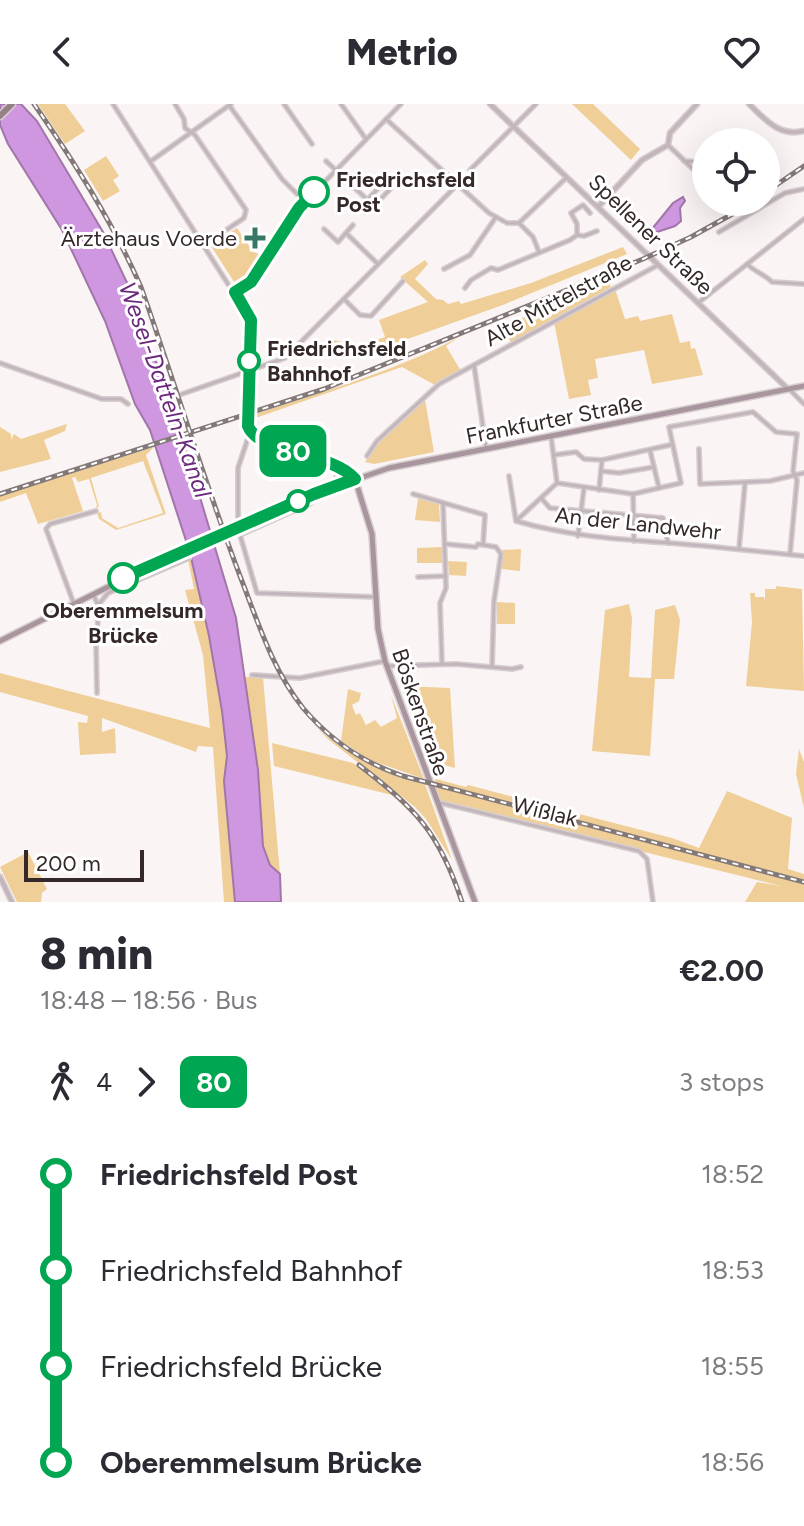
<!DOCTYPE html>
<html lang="en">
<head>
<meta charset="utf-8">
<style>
  :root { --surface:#fff; --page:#f2f2f3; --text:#2b2b33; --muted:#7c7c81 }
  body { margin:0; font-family:Figtree,sans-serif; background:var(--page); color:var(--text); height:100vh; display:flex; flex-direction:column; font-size:30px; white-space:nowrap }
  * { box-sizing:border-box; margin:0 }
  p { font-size:26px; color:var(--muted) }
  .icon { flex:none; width:44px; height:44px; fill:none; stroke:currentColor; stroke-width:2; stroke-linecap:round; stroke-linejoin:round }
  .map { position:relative; height:798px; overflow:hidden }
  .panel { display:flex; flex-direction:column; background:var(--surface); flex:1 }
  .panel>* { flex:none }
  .badge { padding:0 16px; border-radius:12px; font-size:28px; line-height:52px }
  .controls { position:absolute; left:692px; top:24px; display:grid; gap:16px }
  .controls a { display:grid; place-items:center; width:88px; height:88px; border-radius:50%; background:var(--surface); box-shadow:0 8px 32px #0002; font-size:40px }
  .scale { position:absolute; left:24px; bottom:20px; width:120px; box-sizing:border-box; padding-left:8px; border:4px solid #352828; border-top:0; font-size:22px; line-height:28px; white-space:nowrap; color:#352828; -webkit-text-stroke:6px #fff; paint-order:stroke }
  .map>.badge { position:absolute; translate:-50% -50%; box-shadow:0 0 0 4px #fff }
  .legs { display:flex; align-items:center; gap:12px; height:88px; padding:0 40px; font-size:26px }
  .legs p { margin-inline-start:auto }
  .overview { display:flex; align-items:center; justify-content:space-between; height:136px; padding:0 40px }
  h1 { font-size:44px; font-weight:800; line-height:60px }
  ul { padding:0 40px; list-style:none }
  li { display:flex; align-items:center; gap:28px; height:96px; font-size:30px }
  li i { display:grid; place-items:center; width:12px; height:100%; margin:0 10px; background:currentColor }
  li i::after { content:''; width:20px; height:20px; margin:-10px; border:6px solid; border-radius:50%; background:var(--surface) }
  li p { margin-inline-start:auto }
  li:first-child i { background:linear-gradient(#0000 50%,currentColor 0) }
  li:last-child i { background:linear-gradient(currentColor 50%,#0000 0) }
  header { display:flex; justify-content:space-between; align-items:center; height:104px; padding:0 40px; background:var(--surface); font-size:36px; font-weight:800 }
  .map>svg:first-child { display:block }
  .green { fill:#efcf97 }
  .water { fill:#cf97e0; stroke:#a176a9; stroke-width:2 }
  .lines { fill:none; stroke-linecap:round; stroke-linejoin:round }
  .minor-casing { stroke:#d7cfcf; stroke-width:6 }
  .tertiary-casing { stroke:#d7cfcf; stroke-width:7 }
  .secondary-casing { stroke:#d7cfcf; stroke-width:8 }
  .primary-casing { stroke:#d7cfcf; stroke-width:9 }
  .minor { stroke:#c2b5bb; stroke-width:3 }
  .tertiary { stroke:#c2b5bb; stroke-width:4 }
  .secondary { stroke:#a9959e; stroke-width:5 }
  .primary { stroke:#967f89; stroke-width:6 }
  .rail-casing { stroke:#847979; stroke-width:5 }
  .rail { stroke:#fff; stroke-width:2; stroke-dasharray:6; stroke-linecap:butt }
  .secondary-bridge-casing { stroke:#d7cfcf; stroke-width:8; stroke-linecap:butt }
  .secondary-bridge { stroke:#a9959e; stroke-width:5 }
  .line-1-casing { stroke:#fff; stroke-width:18 }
  .line-1 { stroke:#00a651; stroke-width:12 }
  .stop-1-dot { fill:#fff; stroke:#00a651; stroke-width:4 }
  .poi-dot { fill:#377766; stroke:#fff; stroke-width:3 }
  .labels { text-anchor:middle; stroke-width:6; stroke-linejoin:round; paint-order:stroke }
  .stop-label { font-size:22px; font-weight:bold; fill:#352828; stroke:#fff; text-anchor:start }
  .street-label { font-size:22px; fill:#352828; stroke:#fff }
  .poi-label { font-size:22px; fill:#352828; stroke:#fff; text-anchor:end }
  .water-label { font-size:24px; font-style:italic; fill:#6b287d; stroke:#fff }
</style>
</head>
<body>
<header><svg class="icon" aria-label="back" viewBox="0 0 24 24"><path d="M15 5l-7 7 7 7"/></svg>Metrio<svg class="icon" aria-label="heart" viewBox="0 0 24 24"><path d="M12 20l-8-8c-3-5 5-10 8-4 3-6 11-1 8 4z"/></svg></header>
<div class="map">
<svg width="804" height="798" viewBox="0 0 804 798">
  <rect width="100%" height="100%" fill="#fbf4f4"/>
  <g class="green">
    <polygon points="38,0 65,0 85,27 65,40"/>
    <polygon points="572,0 593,0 640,45 631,56"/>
    <polygon points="106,52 119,72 113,76 120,87 103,97 84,66"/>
    <polygon points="237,124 253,148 262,151 249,172 236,181 211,142"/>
    <polygon points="623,143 627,150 500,202 360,252 358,249 334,245 331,242 335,236 356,243 385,233 379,216 428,198 400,173 425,156 428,160 415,175 436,195 443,196 448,200 459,197 461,200 531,179"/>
    <polygon points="608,176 611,183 511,238 501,223"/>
    <polygon points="615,185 625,215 638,212 640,217 672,210 680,239 690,237 691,245 695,244 703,271 652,280 644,246 595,255 598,274 588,276 591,291 569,295 554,218"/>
    <path d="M 459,233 L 446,242 L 461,267 L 435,281 L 402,263 L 250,316 L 250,312 C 320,288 394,268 459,233 Z"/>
    <polygon points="434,285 425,296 434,348 374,360 365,358 378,338"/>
    <polygon points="67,320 65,327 44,336 51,355 0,368 0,323 11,330 11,336 14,330 21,335"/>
    <polygon points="154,343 146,351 166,410 116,426 99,415 97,409 101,408 102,414 118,424 163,409 143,357 91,374 99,403 96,404 97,401 89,375 78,378 75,373 72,374 83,407 38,420 26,389 0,398 0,391"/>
    <polygon points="418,394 439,400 440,418 415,416"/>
    <polygon points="442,443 442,459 417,459 417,444"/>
    <polygon points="521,445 520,467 502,465 502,446"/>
    <polygon points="190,449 209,532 222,607 227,652 224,677 235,798 224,798 213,643 198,642 196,648 102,614 102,628 115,624 116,649 80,651 78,618 87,619 88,612 0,588 0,569 210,624 203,551 185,486 194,485 187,450"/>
    <polygon points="448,457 467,458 466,472 449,471"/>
    <polygon points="776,482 802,485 804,587 746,582 752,518 750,489 755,489 755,493 764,493 765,497 765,485 776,485"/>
    <polygon points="497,498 515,499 515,520 497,520"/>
    <polygon points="629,500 632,514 629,573 651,574 655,506 675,501 680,516 674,575 655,575 650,652 592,647 605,506"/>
    <polygon points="245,573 263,573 280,770 270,761 264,748 258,666"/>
    <polygon points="401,582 450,584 455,664 433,658 429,653"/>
    <polygon points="348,585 361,589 359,597 352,601 356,611 360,609 366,621 375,616 381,623 397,614 391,591 424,675 370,656 341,637"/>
    <path d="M 315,622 C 348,652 382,669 425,680 L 452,756 L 426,715 L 415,703 L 329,636 Z"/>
    <polygon points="272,639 353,659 392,688 423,720 392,691 274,662"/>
    <polygon points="799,645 804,658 804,704 796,670"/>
    <polygon points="436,675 466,683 468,681 672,734 699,744 727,687 792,714 788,765 804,770 804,798 745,798 757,778 781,782 447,699 441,697 434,678"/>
    <polygon points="28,748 47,785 42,789 41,798 17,798 0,763"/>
  </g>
  <g class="water">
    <polygon points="0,0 21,0 37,17 103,128 130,185 177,316 236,514 258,666 263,742 270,761 280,770 281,798 235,798 224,677 227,652 222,607 209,532 190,449 150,326 135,300 105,217 62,126 8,40 0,21"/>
    <polygon points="683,93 685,97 680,104 681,117 675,122 654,129 652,125 673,99"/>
  </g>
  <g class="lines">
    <g class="minor-casing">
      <g id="minor">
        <polyline points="113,0 251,216 247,313 250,328 262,338 341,362 354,373"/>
        <polyline points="175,0 184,15 185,24 195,31 246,106 244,114 204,141"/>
        <polyline points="284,0 312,40"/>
        <polyline points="341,0 366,35"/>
        <polyline points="229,1 282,75 305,98"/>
        <polyline points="386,15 489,109 507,119 519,119 565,75"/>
        <polyline points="668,41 694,66 700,64 698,58 684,57"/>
        <polyline points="151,57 231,0"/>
        <polyline points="326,57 374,102 394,81 393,75 387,75 367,96"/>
        <polyline points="470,66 536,0"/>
        <polyline points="365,108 374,102"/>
        <polyline points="519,119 533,133 539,148"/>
        <polyline points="324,125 338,138 353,121"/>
        <polyline points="719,128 785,89 804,85"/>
        <polyline points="346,129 378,160"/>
        <polyline points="577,130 577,120 571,109 583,101 590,109"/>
        <path d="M 747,160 C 756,169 765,170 772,178 L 804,180"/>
        <polyline points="444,165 470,151 496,113"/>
        <polyline points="465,184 471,176 491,164 498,166 570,136 577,131 584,132 597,127"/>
        <polyline points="236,188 251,178 299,104 401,0"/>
        <polyline points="344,195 360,211 371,212 403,177"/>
        <polyline points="698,199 804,115"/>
        <polyline points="0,259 102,295 121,295 128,300"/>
        <polyline points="474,261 486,344"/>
        <polyline points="790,286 804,300"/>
        <polyline points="182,290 285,254 458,80"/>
        <polyline points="551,332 557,379 633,390 681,379 669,323 753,308 776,328 797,330 793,367 797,376 790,450"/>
        <polyline points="699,345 700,380 770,377 804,369"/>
        <polyline points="650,346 659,384"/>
        <polyline points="554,351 576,348 584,355 602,356"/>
        <polyline points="367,352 377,337 439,280 658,161"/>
        <polyline points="601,367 619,369 654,363"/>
        <path d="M 509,372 L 516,417 C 568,432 615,435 669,439 C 714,442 759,448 804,452"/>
        <polyline points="333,382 337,373 334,360"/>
        <polyline points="599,386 602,356 670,341"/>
        <polyline points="314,390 311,399 240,431 257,489 377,493"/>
        <polyline points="413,390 485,411 483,441"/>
        <polyline points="633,390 634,437"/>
        <polyline points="541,394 550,404 663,414 668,439"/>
        <polyline points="238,413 238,364 250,328"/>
        <polyline points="516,417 557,379"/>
        <polyline points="578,432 584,384"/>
        <polyline points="445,440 476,443 478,440 496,443 501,450 494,497 492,563"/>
        <polyline points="739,445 745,379"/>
        <polyline points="418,473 446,472"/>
        <polyline points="93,490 99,503 96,539 97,589"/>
        <polyline points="74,500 46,425 50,420 96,407"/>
        <polyline points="99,500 108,489 189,454"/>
        <polyline points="442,560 440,499 446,484 443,399"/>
        <polyline points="386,562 456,560 512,565 521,563"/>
        <polyline points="252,571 300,574 385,557"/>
        <polyline points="441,699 639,747 647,755 653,798"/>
      </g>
    </g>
    <g class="tertiary-casing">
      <g id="tertiary">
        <polyline points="490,0 788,285"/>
        <path d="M 749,0 C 766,16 779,33 804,27"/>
        <polyline points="599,102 642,56 668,41 670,29 697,0"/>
        <polyline points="0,773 12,798"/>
      </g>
    </g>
    <g class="secondary-casing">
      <g id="secondary">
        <polyline points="355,375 372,430 378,525 385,557 475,798"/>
        <polyline points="240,423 314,390 389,364 804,282"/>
        <polyline points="0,537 174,450"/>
      </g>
    </g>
    <g class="primary-casing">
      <polyline id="primary" points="0,12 12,0"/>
    </g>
    <use href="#minor" class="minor"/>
    <use href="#tertiary" class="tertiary"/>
    <use href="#secondary" class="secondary"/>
    <use href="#primary" class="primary"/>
    <g class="rail-casing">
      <g id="rail">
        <path d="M 34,0 C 75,59 112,117 141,183 C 175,279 204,377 240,472 C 258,518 272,565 303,604 C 330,636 364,659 403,672 L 804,778"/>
        <polyline points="766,88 804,62"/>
        <polyline points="0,390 324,285 643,155 691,133 754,98"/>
        <path d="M 359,661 C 416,705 439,728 462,798"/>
      </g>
    </g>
    <use href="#rail" class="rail"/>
    <g class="secondary-bridge-casing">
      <polyline id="secondary-bridge" points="174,450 240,423"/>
    </g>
    <use href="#secondary-bridge" class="secondary-bridge"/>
  </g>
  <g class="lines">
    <g class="line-1-casing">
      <path id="line-1" d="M 123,474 L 314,390 L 355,375 C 330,347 260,351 248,322 L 251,216 L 235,188 L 251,178 L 299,104 L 314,88"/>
    </g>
    <use href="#line-1" class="line-1"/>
  </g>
  <g class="stop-1-dot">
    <circle cx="314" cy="88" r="14"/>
    <circle cx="249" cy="257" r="10"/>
    <circle cx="298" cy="397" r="10"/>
    <circle cx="123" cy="474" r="14"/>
  </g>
  <path class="poi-dot" d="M251 122h8v8h8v8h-8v8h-8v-8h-8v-8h8z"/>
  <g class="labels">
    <g class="stop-label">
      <text x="336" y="83">Friedrichsfeld<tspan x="336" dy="25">Post</tspan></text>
      <text x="267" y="252">Friedrichsfeld<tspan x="267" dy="25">Bahnhof</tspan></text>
      <text x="123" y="514" text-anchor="middle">Oberemmelsum<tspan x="123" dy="25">Brücke</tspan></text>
    </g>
    <g class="street-label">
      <text transform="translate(651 130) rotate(44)" y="8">Spellener Straße</text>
      <text transform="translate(558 196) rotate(-29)" y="8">Alte Mittelstraße</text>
      <text transform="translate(554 315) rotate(-11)" y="8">Frankfurter Straße</text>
      <text transform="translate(638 419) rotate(6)" y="8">An der Landwehr</text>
      <text transform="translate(421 608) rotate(71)" y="8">Böskenstraße</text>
      <text transform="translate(545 707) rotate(14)" y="8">Wißlak</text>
    </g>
    <g class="poi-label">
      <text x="237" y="142">Ärztehaus Voerde</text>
    </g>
    <g class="water-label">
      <text transform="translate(165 286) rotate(70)" y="8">Wesel-Datteln-Kanal</text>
    </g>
  </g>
</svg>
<div class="controls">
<a><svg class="icon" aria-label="locate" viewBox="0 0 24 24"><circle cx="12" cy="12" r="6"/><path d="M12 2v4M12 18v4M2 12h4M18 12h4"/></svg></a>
</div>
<div class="scale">200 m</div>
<b class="badge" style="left:293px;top:347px;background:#00a651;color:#fff">80</b>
</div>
<section class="panel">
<div class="overview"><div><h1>8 min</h1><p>18:48 – 18:56 · Bus</p></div><b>€2.00</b></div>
<div class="legs"><svg class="icon" aria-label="walk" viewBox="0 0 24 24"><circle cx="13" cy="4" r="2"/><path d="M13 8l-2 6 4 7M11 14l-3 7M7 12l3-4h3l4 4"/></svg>4<svg class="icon" aria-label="forward" viewBox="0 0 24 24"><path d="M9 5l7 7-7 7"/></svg><b class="badge" style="background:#00a651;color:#fff">80</b><p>3 stops</p></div>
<ul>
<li><i style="color:#00a651"></i><b>Friedrichsfeld Post</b><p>18:52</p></li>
<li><i style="color:#00a651"></i><span>Friedrichsfeld Bahnhof</span><p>18:53</p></li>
<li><i style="color:#00a651"></i><span>Friedrichsfeld Brücke</span><p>18:55</p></li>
<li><i style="color:#00a651"></i><b>Oberemmelsum Brücke</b><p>18:56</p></li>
</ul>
</section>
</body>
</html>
